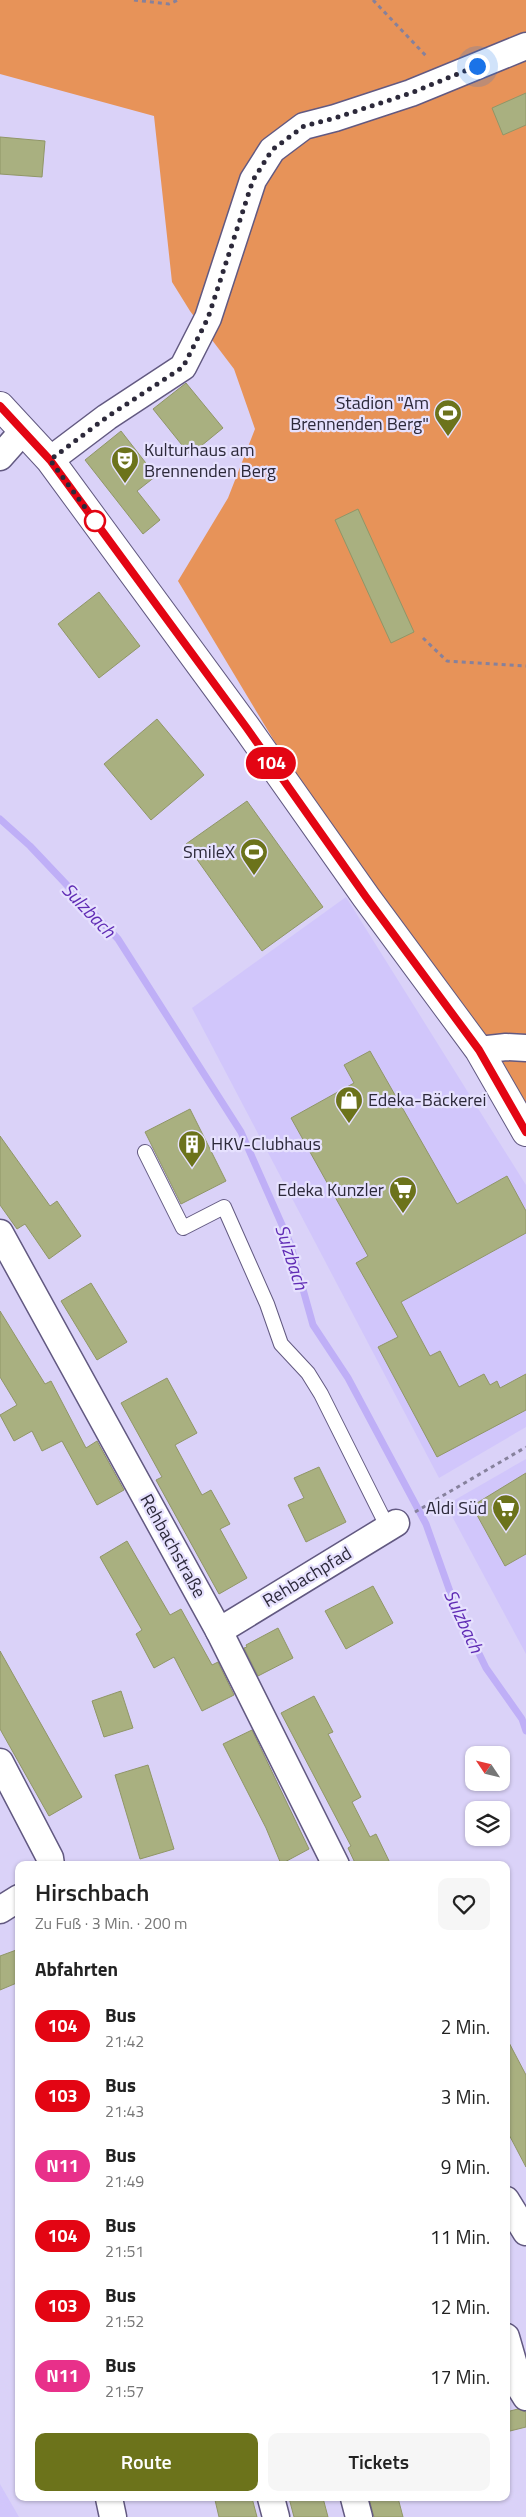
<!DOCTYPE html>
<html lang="de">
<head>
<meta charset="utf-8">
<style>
  :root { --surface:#fff; --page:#f6f6f6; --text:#222; --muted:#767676; --accent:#6c731b }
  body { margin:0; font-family:"Titillium Web",sans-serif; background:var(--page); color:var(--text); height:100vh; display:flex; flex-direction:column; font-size:19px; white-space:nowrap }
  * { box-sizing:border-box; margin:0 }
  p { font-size:16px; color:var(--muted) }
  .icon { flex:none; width:28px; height:28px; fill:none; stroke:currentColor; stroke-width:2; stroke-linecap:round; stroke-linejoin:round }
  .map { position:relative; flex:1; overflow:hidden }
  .panel { position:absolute; left:15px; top:1861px; width:495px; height:640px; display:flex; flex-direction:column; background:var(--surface); border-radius:10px; box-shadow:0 1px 4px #0004 }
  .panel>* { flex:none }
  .badge { padding:0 10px; border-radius:16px; font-size:18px; line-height:32px }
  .needle { width:32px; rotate:305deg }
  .controls { position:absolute; left:465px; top:1746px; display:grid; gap:10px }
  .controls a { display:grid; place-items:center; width:45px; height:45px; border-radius:10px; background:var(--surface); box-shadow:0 1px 4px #0004; font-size:25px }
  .you { position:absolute; width:25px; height:25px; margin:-12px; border:4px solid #fff; border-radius:50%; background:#1a73e8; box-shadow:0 0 0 8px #1a73e833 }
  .map>.badge { position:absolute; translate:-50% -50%; box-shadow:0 0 0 2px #fff }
  h2 { padding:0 20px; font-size:19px; line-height:45px }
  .round { display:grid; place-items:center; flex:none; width:52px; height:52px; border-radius:10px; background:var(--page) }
  .head { display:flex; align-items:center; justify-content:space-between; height:85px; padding:0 20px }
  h1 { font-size:24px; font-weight:600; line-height:38px }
  .button { display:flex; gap:10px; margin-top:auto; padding:10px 20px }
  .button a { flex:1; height:58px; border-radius:10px; background:var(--accent); color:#fff; font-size:20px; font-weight:600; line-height:58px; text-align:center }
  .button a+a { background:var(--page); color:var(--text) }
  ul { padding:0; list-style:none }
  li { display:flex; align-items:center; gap:15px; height:70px; padding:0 20px }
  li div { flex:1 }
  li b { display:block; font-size:19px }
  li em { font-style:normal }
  li .badge { min-width:55px; font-weight:700; text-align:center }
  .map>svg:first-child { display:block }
  .built { fill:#d1c6fb }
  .green { fill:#e79359 }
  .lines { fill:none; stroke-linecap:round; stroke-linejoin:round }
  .stream { stroke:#bfaff7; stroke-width:7 }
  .building { fill:#a9b080; stroke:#909667 }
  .service-casing { stroke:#625981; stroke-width:16 }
  .minor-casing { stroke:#625981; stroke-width:29 }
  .secondary-casing { stroke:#625981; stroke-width:30 }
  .path { stroke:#86819c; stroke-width:3; stroke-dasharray:4 4; stroke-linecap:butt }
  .service { stroke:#fff; stroke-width:14 }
  .minor { stroke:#fff; stroke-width:26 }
  .secondary { stroke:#fff; stroke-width:28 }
  .line-casing { stroke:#fff; stroke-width:11 }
  .line { stroke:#e30513; stroke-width:8 }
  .walk { stroke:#2c293a; stroke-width:5; stroke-dasharray:0 9 }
  .stop-dot { fill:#fff; stroke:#e30513; stroke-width:2.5 }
  .labels { text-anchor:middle; stroke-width:4.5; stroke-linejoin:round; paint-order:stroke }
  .poi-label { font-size:18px; fill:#2c293a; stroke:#e6e1fe; text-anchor:end }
  .street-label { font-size:18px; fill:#2c293a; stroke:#e6e1fe }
  .water-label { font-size:19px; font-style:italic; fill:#602cb5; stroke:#e6e1fe }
</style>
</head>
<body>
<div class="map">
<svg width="526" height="2517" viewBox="0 0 526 2517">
  <rect width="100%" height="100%" fill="#dad2f8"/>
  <g class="built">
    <polygon points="346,897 526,1185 526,1427 439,1478 192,1008"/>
    <polygon points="526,1459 526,1654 446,1505"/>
    <polygon points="0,2484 19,2517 0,2517"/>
  </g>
  <polygon class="green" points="0,0 526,0 526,1121 422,956 279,749 178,581 228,498 255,429 234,369 190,311 172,282 154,116 0,74"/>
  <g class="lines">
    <polyline class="stream" points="0,819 30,846 118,939 241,1132 290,1243 313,1325 348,1378 426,1524 453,1600 486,1668 522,1719 526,1731"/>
  </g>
  <g class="building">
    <polygon points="526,93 526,125 503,135 492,108"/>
    <polygon points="0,137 45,141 42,177 0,174"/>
    <polygon points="186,383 223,428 190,455 153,409"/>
    <polygon points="121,431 156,476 137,491 160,520 143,534 85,460"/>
    <polygon points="358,509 414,632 391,643 335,520"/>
    <polygon points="99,592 140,646 99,678 58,624"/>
    <polygon points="157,719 204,775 151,820 104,764"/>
    <polygon points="247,801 323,907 262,951 186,844"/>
    <polygon points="370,1051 457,1204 507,1176 526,1211 526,1233 401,1302 430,1356 440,1351 459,1387 484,1374 490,1385 497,1381 500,1388 526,1374 526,1410 437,1457 378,1347 398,1337 356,1263 368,1256 291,1118 354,1083 344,1065"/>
    <polygon points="190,1109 226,1181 181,1204 145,1132"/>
    <polygon points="0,1136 50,1206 57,1201 81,1236 49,1259 25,1224 17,1229 0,1205"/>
    <polygon points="91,1283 127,1342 97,1360 61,1301"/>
    <polygon points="0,1311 45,1384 51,1381 86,1448 97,1441 124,1490 97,1505 62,1441 42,1451 32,1431 14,1441 0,1415 17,1405 0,1377"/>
    <polygon points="167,1378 197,1433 175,1445 202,1495 211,1490 230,1524 220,1529 247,1578 219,1594 156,1480 162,1477 121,1403"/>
    <polygon points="319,1467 346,1522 306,1542 288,1505 304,1498 294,1478"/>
    <polygon points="526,1473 526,1554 505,1566 472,1506"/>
    <polygon points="127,1541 170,1615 181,1609 212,1665 218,1662 234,1695 202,1711 174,1657 154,1668 136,1634 142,1630 100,1557"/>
    <polygon points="373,1586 393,1623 346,1649 325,1611"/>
    <polygon points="278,1628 293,1658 258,1676 244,1648 247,1647 246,1645"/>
    <polygon points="0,1651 82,1797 49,1816 0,1729"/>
    <polygon points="121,1691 133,1728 104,1737 92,1701"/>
    <polygon points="314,1696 333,1732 328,1734 361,1797 352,1802 370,1837 376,1834 391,1865 356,1865 348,1848 351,1846 281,1713"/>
    <polygon points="252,1730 309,1849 281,1864 266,1828 223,1744"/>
    <polygon points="148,1765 174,1849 140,1859 115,1775"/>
    <polygon points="19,1949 19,1982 0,1990 0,1956"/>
    <polygon points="506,2037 526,2075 526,2167 506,2129"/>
    <polygon points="518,2409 526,2412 526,2427 506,2432 506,2412"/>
    <polygon points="225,2498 252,2498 257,2517 219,2517 215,2500"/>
    <polygon points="289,2498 323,2498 328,2517 294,2517"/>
    <polygon points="369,2498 398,2498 403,2517 374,2517"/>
  </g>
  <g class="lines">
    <g class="service-casing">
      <polyline id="service" points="145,1152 183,1228 224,1207 267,1304 281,1344 308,1373 321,1394 388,1528"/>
    </g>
    <g class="minor-casing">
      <g id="minor">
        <polyline points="0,457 23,431"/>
        <polyline points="50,460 107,417 183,367 208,318 253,180 272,150 304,126 335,118 411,93 526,46"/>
        <polyline points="479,1050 506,1047 526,1048"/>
        <polyline points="0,1233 219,1631 336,1865"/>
        <polyline points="219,1631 396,1523"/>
        <polyline points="0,1762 50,1858 51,1865"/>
        <polyline points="0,1910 19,1898"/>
        <polyline points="506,2200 526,2232"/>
        <polyline points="506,2337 521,2389 526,2397"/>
        <polyline points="109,2498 113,2517"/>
        <polyline points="271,2498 276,2517"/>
        <polyline points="354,2498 359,2517"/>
      </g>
    </g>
    <g class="secondary-casing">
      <polyline id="secondary" points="0,406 50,460 246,727 366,897 479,1050 526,1132"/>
    </g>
    <g class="path">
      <polyline points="134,0 169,4 178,0"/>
      <polyline points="373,0 428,58"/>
      <polyline points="423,638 447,661 526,666"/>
      <polyline points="415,1512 526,1447"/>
    </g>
    <use href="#service" class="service"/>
    <use href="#minor" class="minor"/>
    <use href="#secondary" class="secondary"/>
  </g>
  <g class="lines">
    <g class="line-casing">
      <polyline id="line" points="0,406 50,460 246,727 366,897 479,1050 526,1132"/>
    </g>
    <use href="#line" class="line"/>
    <polyline class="walk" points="95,521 50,460 107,417 183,367 208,318 253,180 272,150 304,126 335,118 411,93 477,66"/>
  </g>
  <defs>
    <g id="stadium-pin" transform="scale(1.4375)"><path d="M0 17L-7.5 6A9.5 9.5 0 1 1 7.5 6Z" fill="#6c731b" stroke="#e6e1fe"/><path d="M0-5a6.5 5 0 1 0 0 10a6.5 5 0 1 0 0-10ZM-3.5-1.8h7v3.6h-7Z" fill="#fff"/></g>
    <g id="theatre-pin" transform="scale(1.4375)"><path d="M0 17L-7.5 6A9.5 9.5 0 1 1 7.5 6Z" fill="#6c731b" stroke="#e6e1fe"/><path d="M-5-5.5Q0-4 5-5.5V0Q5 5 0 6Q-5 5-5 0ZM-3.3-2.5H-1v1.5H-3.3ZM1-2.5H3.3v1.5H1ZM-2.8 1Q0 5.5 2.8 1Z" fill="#fff"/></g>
    <g id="shop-pin" transform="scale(1.4375)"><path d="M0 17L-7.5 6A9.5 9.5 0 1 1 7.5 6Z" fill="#6c731b" stroke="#e6e1fe"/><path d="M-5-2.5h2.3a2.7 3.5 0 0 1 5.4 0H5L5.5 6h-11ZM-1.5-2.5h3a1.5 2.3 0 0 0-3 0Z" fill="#fff"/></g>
    <g id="building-pin" transform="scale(1.4375)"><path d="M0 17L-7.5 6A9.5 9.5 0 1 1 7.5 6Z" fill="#6c731b" stroke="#e6e1fe"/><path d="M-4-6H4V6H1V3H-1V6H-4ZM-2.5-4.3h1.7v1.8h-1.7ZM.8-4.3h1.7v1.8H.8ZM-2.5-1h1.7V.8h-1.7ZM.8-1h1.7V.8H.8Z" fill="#fff"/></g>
    <g id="supermarket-pin" transform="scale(1.4375)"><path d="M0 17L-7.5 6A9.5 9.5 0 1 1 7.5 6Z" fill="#6c731b" stroke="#e6e1fe"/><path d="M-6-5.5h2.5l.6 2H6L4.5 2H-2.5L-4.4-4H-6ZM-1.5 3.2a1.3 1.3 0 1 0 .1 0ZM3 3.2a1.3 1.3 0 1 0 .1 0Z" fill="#fff"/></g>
  </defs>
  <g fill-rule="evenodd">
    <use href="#stadium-pin" x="448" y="413"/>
    <use href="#theatre-pin" x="125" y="460"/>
    <use href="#stadium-pin" x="254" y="852"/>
    <use href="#shop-pin" x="349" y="1100"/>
    <use href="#building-pin" x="192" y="1144"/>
    <use href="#supermarket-pin" x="403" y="1190"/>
    <use href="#supermarket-pin" x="506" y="1508"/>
  </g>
  <circle class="stop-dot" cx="95" cy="521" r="10"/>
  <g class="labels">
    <g class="poi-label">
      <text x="429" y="409">Stadion "Am<tspan x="429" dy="21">Brennenden Berg"</tspan></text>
      <text x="144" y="456" text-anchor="start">Kulturhaus am<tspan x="144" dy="21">Brennenden Berg</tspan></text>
      <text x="235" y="858">SmileX</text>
      <text x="368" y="1106" text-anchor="start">Edeka-Bäckerei</text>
      <text x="211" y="1150" text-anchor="start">HKV-Clubhaus</text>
      <text x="384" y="1196">Edeka Kunzler</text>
      <text x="487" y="1514">Aldi Süd</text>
    </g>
    <g class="street-label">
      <text transform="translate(173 1546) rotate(61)" y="6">Rehbachstraße</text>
      <text transform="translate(307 1577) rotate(-31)" y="6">Rehbachpfad</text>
    </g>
    <g class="water-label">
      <text transform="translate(89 910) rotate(46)" y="7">Sulzbach</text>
      <text transform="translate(292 1257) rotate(72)" y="7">Sulzbach</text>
      <text transform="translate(464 1621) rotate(65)" y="7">Sulzbach</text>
    </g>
  </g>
</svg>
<div class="controls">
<a><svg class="needle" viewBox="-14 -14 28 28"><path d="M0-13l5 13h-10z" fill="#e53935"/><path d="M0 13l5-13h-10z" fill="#767676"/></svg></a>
<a><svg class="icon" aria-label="layers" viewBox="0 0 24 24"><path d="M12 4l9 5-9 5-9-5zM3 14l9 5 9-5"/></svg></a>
</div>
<div class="you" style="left:477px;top:66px"></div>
<b class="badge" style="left:271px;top:763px;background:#e30513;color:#fff">104</b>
<section class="panel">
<div class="head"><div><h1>Hirschbach</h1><p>Zu Fuß · 3 Min. · 200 m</p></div><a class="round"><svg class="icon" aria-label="heart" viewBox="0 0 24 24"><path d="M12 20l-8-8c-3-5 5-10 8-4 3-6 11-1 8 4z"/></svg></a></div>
<h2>Abfahrten</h2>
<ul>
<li><span class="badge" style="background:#e30513;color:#fff">104</span><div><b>Bus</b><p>21:42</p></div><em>2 Min.</em></li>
<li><span class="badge" style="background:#e30513;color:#fff">103</span><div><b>Bus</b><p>21:43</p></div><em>3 Min.</em></li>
<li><span class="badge" style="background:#e8308a;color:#fff">N11</span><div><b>Bus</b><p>21:49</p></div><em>9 Min.</em></li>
<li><span class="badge" style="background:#e30513;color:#fff">104</span><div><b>Bus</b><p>21:51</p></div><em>11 Min.</em></li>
<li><span class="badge" style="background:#e30513;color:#fff">103</span><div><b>Bus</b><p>21:52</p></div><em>12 Min.</em></li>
<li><span class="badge" style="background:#e8308a;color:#fff">N11</span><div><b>Bus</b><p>21:57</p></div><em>17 Min.</em></li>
</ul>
<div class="button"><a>Route</a><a>Tickets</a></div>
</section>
</div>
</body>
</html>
